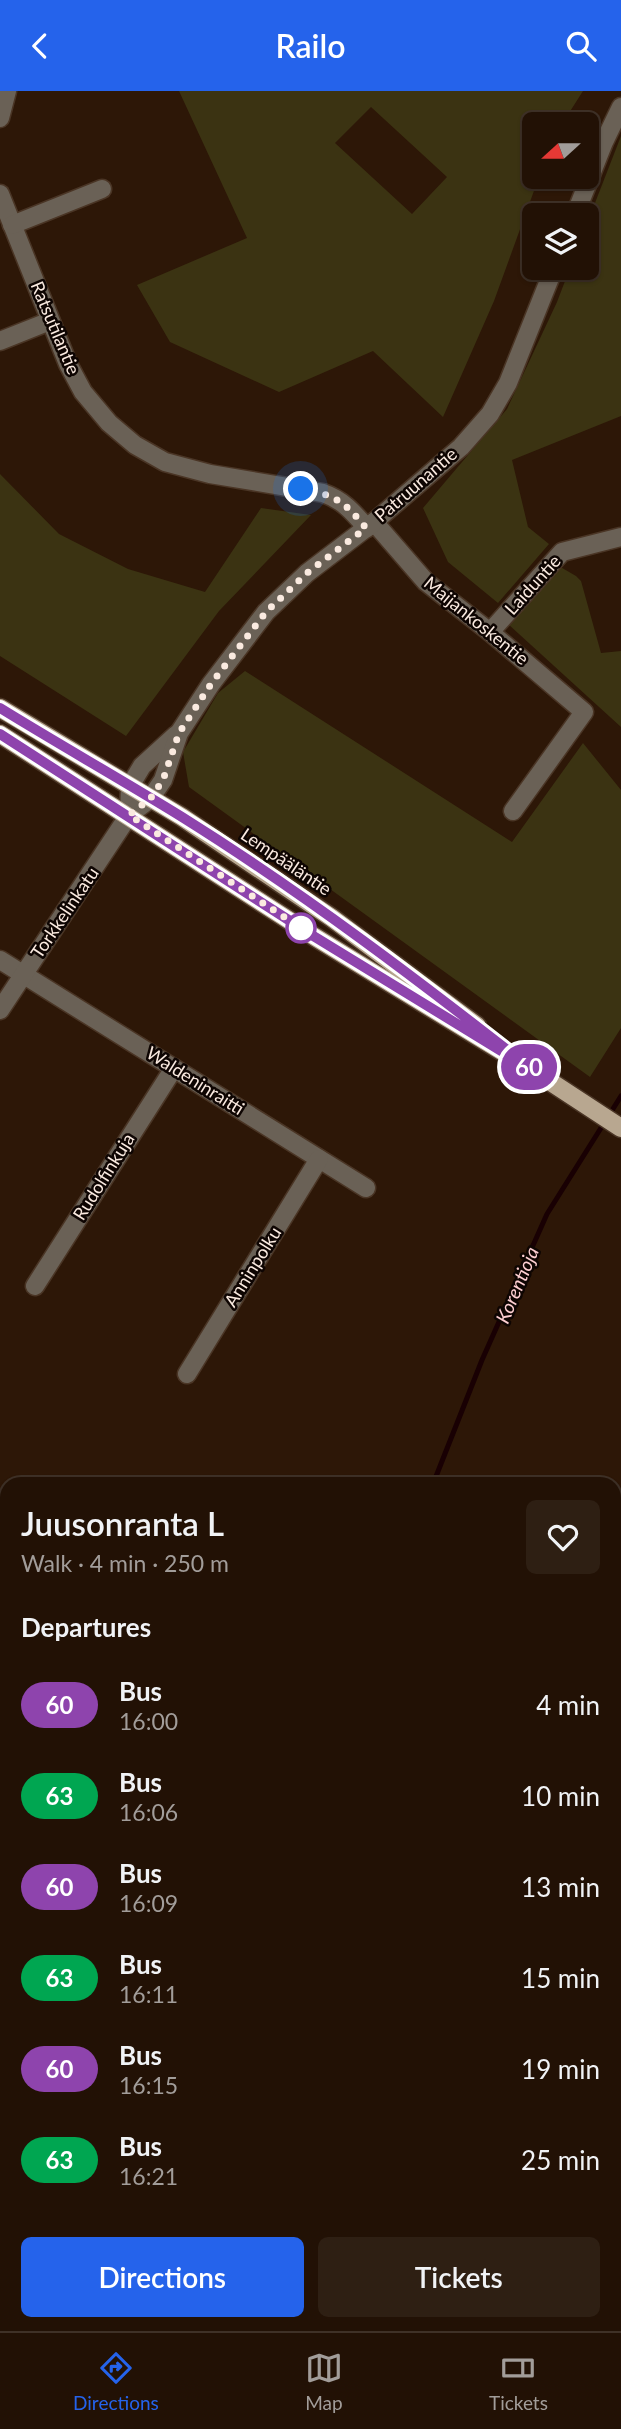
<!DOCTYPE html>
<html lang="en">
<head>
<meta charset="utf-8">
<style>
  :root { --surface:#221105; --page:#2e1f13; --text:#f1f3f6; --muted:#a29d9a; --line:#3f3127; --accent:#2563eb }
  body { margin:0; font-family:Lato,sans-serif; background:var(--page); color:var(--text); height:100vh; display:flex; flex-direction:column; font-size:26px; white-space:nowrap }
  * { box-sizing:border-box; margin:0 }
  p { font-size:23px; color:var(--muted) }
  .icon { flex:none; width:38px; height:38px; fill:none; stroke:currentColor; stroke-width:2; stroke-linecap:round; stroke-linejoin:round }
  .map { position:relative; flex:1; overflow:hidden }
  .details { position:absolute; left:0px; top:1386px; width:621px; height:854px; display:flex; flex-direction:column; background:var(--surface); border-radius:21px 21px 0 0; box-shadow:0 2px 5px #0004,0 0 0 2px var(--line) }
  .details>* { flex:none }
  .badge { padding:0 14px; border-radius:23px; font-size:24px; line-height:46px }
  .needle { width:46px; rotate:249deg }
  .buttons { position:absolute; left:522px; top:21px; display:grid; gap:14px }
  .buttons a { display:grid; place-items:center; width:77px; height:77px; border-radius:10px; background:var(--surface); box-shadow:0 2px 5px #0004,0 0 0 2px var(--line); font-size:35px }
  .you { position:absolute; width:35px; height:35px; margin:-18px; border:5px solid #fff; border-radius:50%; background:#1a73e8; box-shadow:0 0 0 10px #1a73e833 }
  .map>.badge { position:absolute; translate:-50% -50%; box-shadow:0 0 0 4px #fff }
  h2 { padding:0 21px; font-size:26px; line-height:63px }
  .round { display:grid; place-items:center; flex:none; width:74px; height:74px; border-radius:10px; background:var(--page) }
  .head { display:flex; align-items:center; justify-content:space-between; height:119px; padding:0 21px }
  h1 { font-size:33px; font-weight:600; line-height:52px }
  .button { display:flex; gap:14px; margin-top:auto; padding:14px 21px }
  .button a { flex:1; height:80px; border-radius:10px; background:var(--accent); color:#fff; font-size:28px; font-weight:600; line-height:80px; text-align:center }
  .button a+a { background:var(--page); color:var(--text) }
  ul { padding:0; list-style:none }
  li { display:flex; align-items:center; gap:21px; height:91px; padding:0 21px }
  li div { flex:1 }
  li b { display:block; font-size:26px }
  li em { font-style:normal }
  li .badge { min-width:77px; font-weight:700; text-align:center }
  header { display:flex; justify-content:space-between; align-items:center; height:91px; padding:0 21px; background:var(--accent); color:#fff; font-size:32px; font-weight:600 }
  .dock { display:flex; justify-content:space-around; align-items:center; height:98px; border-top:2px solid var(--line); background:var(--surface); font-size:19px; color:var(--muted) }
  .dock a { display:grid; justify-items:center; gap:4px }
  .dock .current { color:var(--accent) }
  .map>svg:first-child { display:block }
  .built { fill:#391d08 }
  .green { fill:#3b3312; fill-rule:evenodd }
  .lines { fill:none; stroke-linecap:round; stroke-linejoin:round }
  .stream { stroke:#190003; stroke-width:5 }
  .minor-casing { stroke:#4a3525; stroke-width:21 }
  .major-casing { stroke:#4a3525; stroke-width:21 }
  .minor { stroke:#6a6156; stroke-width:18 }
  .major { stroke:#b8a790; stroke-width:18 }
  .line-casing { stroke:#fff; stroke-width:16 }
  .line { stroke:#8e44ad; stroke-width:10 }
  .walk { stroke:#faeae0; stroke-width:7; stroke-dasharray:0 12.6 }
  .stop-dot { fill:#fff; stroke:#8e44ad; stroke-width:3.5 }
  .labels { text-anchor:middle; stroke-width:5; stroke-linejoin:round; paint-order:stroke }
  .street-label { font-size:18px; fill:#faeae0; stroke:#0e0502 }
  .water-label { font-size:19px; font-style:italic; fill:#fecfd2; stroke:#0e0502 }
</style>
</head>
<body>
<header><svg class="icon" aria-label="back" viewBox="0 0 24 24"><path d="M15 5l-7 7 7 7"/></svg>Railo<svg class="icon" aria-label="search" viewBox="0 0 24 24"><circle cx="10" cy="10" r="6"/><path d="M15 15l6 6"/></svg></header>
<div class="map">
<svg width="621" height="2240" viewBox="0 0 621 2240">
  <rect width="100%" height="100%" fill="#2d1707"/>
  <polygon class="built" points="621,1563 621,2240 260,2240 264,2233 614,2233 614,1576"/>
  <g class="green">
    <path d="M 179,0 L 583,0 L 562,33 L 534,33 L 534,86 L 539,86 L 494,210 L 443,326 L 373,260 L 279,301 L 170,251 L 137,194 L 247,147 ZM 371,16 L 447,86 L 412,123 L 335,52 Z"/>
    <polygon points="621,45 621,325 512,369 528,436 549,453 498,512 448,471 423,417 507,318 557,211 570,177 586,177 586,135"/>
    <polygon points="0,383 59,443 128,478 205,501 261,417 311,424 219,520 126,645 0,565"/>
    <polygon points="557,474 576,485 581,490 601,562 621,560 621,636 507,532"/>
    <polygon points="245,580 512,751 583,652 621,699 621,937 590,986 189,696 183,661 218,602"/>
  </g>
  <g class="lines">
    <g class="stream">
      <polyline points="433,1393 482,1269 547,1123 621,1005"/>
      <polyline points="0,1486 7,1491"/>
      <polyline points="0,1585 7,1575"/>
    </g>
    <g class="minor-casing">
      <g id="minor">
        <polyline points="0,27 7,0"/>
        <path d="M 0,103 L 68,273 L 83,301 L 109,332 L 135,354 L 165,371 L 210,383 L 323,402 C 343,409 353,421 367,437"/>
        <polyline points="575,124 604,51 621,16"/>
        <polyline points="12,134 102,98"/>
        <polyline points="0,250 50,230"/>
        <polyline points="374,431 426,491 490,541 584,621 513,720"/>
        <polyline points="490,541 562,461 621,446"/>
        <polyline points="129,724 130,695 142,675 176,644"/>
        <polyline points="0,869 366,1097"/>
        <polyline points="0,919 129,724 150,708 163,689 179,642 211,593 266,521 307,482 374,431 461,356 490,323 508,292 554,177"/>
        <polyline points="35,1195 174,977"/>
        <polyline points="187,1283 319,1068"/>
        <polyline points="614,1977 621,1966"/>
        <polyline points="614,2066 621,2070"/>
        <polyline points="285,2233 297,2240"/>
      </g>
    </g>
    <g class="major-casing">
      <g id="major">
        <polyline points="0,617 182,726 332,827 477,935"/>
        <polyline points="0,643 315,846 534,980 621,1037"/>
      </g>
    </g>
    <use href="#minor" class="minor"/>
    <use href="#major" class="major"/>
  </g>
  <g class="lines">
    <g class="line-casing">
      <path id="line" d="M 0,617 C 60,654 122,689 182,726 C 305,803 421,891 534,980 L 315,846 L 0,643"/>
    </g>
    <use href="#line" class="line"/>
    <path class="walk" d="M 301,398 C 335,404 344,410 366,437 L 307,482 L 266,521 L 211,593 L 179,642 L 163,689 L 150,708 L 129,724 L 301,837"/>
  </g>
  <circle class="stop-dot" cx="301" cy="837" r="14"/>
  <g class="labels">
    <g class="street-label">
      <text transform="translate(55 237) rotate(67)" y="6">Ratsutilantie</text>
      <text transform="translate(416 394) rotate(-41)" y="6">Patruunantie</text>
      <text transform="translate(533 494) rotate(-48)" y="6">Laiduntie</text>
      <text transform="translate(476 530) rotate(39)" y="6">Maijankoskentie</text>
      <text transform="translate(286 771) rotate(34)" y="6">Lempääläntie</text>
      <text transform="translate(65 822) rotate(-56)" y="6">Torkkelinkatu</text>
      <text transform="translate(195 990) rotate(32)" y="6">Waldeninraitti</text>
      <text transform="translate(104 1086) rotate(-58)" y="6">Rudolfinkuja</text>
      <text transform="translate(253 1176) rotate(-58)" y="6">Anninpolku</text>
    </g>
    <g class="water-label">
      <text transform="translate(517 1194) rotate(-67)" y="7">Korentioja</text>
    </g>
  </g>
</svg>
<div class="buttons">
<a><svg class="needle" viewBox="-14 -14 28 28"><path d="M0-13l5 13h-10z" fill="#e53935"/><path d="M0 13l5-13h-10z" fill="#a29d9a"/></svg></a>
<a><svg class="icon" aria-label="layers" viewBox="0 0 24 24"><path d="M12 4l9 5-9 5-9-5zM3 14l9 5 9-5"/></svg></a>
</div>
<div class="you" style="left:301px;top:398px"></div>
<b class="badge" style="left:529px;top:976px;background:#8e44ad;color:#fff">60</b>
<section class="details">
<div class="head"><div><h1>Juusonranta L</h1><p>Walk · 4 min · 250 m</p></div><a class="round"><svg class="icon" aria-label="heart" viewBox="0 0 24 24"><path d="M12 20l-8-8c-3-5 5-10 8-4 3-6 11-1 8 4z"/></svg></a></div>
<h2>Departures</h2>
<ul>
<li><span class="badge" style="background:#8e44ad;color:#fff">60</span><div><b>Bus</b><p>16:00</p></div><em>4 min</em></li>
<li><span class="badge" style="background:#00a651;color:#fff">63</span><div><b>Bus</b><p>16:06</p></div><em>10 min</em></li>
<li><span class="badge" style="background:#8e44ad;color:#fff">60</span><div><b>Bus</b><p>16:09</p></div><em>13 min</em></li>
<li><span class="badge" style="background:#00a651;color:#fff">63</span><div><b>Bus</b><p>16:11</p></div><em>15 min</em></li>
<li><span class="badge" style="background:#8e44ad;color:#fff">60</span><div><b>Bus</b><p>16:15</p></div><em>19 min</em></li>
<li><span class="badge" style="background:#00a651;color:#fff">63</span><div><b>Bus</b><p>16:21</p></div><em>25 min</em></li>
</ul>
<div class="button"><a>Directions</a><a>Tickets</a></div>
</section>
</div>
<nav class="dock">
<a class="current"><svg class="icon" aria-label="directions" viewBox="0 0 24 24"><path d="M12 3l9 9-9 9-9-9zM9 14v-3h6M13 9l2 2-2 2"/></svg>Directions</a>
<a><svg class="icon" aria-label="map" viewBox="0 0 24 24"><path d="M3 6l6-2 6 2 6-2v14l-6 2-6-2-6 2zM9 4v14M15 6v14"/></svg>Map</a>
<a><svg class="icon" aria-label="tickets" viewBox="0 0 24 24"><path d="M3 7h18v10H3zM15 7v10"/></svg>Tickets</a>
</nav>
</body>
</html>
